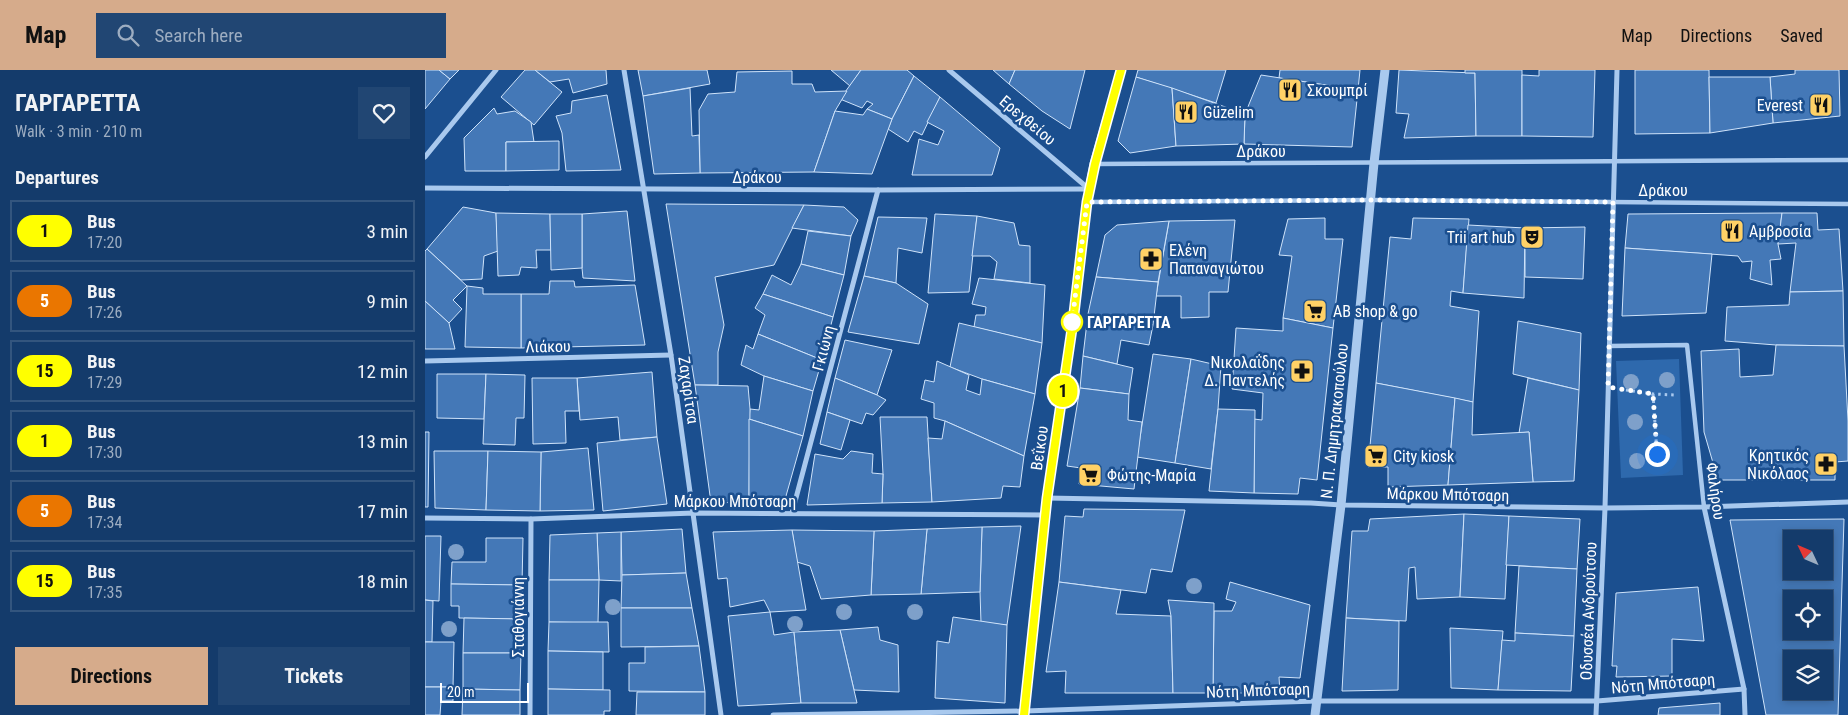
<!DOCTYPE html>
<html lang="en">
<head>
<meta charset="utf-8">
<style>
  :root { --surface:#143b6b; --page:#214673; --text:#f1f3f6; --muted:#9dadc1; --line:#33557e; --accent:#d6ab8b }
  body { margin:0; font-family:"Roboto Condensed",sans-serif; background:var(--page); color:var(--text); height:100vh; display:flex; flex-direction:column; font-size:19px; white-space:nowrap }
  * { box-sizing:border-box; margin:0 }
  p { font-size:16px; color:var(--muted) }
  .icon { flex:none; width:28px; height:28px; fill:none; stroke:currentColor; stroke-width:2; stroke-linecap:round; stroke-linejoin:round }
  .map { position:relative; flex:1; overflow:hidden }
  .panel { display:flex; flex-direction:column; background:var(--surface); width:425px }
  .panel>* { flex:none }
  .badge { padding:0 10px; border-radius:16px; font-size:18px; line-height:32px }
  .needle { width:32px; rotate:314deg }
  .tools { position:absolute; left:1358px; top:460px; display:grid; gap:10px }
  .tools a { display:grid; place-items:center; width:50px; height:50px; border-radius:0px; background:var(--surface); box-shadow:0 2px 8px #0003,0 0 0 1px var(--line); font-size:25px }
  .scale { position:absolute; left:15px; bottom:12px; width:89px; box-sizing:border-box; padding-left:5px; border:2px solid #fff; border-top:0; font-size:14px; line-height:18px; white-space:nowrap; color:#fff; -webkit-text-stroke:4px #1b4f8f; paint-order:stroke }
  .you { position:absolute; width:25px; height:25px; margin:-12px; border:4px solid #fff; border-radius:50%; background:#1a73e8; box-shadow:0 0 0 8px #1a73e833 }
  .map>.badge { position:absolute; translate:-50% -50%; box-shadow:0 0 0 2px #fff }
  h2 { padding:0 15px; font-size:19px; line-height:45px }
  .round { display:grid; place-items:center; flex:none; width:52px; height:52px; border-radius:0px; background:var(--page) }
  .overview { display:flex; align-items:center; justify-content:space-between; height:85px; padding:0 15px }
  h1 { font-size:24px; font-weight:700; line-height:38px }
  .button { display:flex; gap:10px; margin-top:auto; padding:10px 15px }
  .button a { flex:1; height:58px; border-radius:0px; background:var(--accent); color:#111; font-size:20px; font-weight:700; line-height:58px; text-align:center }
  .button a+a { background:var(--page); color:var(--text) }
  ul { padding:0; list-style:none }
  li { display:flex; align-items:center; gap:15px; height:62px; margin:0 10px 8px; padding:0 5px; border:2px solid var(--line); border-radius:0px }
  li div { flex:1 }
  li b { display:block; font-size:19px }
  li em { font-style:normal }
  li .badge { min-width:55px; font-weight:700; text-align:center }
  header { display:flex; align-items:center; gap:30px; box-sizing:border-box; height:70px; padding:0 25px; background:var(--accent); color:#111 }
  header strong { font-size:24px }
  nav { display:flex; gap:28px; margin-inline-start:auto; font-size:18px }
  .search { width:350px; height:45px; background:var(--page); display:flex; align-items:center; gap:12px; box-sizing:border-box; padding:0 18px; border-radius:0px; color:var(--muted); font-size:19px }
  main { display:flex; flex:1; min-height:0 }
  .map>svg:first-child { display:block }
  .green { fill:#2e69ad }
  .building { fill:#4478b7; stroke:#cfe3fa; fill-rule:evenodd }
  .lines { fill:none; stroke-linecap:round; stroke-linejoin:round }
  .path { stroke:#a9c9ee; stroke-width:3; stroke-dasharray:2.5 4; stroke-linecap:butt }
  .pedestrian { stroke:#a9c9ee; stroke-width:4.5 }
  .minor { stroke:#a9c9ee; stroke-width:5 }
  .tertiary { stroke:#a9c9ee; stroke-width:9 }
  .tree { fill:#7ea0ca }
  .line-casing { stroke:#fff; stroke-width:11 }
  .line { stroke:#ff0; stroke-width:8 }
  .walk { stroke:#fff; stroke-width:5; stroke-dasharray:0 9 }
  .stop-dot { fill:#fff; stroke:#ff0; stroke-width:2.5 }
  .labels { text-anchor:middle; stroke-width:5; stroke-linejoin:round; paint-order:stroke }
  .poi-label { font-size:16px; fill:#fff; stroke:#1b4f8f; text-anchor:start }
  .street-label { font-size:16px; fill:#fff; stroke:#1b4f8f }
  .stop-label { font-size:16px; font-weight:bold; fill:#fff; stroke:#1b4f8f; text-anchor:start }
</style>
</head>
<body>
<header>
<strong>Map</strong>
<div class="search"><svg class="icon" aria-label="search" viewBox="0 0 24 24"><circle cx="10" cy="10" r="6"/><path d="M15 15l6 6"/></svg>Search here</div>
<nav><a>Map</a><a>Directions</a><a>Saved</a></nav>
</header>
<main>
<section class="panel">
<div class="overview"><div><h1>ΓΑΡΓΑΡΕΤΤΑ</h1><p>Walk · 3 min · 210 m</p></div><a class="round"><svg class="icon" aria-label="heart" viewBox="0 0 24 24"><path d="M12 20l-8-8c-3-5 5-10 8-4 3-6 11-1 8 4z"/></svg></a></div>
<h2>Departures</h2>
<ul>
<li><span class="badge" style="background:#ff0;color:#111">1</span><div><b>Bus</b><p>17:20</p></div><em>3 min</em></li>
<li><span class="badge" style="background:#ea7600;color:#fff">5</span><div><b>Bus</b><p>17:26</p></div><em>9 min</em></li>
<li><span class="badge" style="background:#ff0;color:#111">15</span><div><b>Bus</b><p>17:29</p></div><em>12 min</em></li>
<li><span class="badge" style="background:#ff0;color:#111">1</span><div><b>Bus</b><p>17:30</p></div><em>13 min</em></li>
<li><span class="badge" style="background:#ea7600;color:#fff">5</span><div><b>Bus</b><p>17:34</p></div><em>17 min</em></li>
<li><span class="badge" style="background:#ff0;color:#111">15</span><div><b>Bus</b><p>17:35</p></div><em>18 min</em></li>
</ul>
<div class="button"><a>Directions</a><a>Tickets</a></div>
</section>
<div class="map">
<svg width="1423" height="645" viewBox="0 0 1423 645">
  <rect width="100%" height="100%" fill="#1b4f8f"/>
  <polygon class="green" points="1254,289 1258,405 1196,408 1191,291"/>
  <g class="building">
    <polygon points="0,0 14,0 25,9 0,39"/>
    <polygon points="14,0 34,0 25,9"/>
    <polygon points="100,0 110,0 137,22 109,55 76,27"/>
    <polygon points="110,0 181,0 182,14 148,23 144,9 125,12"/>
    <polygon points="213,0 282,0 285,14 218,26"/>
    <polygon points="406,0 436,0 425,16"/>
    <polygon points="436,0 482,0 489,6 467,49 442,39 448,34 442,31 437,38 415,29"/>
    <polygon points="568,0 590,0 584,14"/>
    <polygon points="590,0 660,0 645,59 617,41 584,14"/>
    <polygon points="713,0 801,0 791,33 711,7"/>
    <polygon points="855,0 935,0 933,20 854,8"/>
    <polygon points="974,0 1050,3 1051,66 979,68 984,44 971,43"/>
    <polygon points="1040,0 1097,0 1097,66 1051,66 1050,3 1040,3"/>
    <polygon points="1114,0 1170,0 1168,67 1097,66 1097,5 1114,6"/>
    <polygon points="1210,0 1284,0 1285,63 1210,64"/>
    <polygon points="1370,0 1414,0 1415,46 1348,53 1345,7 1370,4"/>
    <polygon points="367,1 367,14 387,14 390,22 422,21 410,41 389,102 275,103 274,40 283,24 310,22 312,2"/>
    <polygon points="836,5 933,20 927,77 819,74 820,44"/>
    <polygon points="489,6 515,27 497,65 489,61 483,72 463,59 467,49"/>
    <polygon points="711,7 747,18 751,76 705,83 693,71"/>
    <polygon points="1284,7 1345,7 1348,53 1285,63"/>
    <polygon points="265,18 267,66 274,65 275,103 229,104 218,26"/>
    <polygon points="747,18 820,44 819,74 751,76"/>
    <polygon points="182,25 196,100 141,101 137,63 131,46 146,43 147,31"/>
    <polygon points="515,27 575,78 567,105 487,105 494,69 513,75 519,61 502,52"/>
    <polygon points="69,38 72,44 90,41 106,52 109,72 81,72 81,101 40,101 39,68"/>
    <polygon points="442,39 467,49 447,104 389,102 410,41 438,45"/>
    <polygon points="134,71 134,100 81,101 81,72"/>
    <polygon points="241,134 379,135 349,195 290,207 299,255 293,282 293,315 270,315"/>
    <polygon points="379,135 419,137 433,150 426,166 367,158"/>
    <polygon points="38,137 71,143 73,181 59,186 57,209 36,210 2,179"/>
    <polygon points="202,141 210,211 158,208 157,198 157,144"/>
    <polygon points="71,143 125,144 126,180 111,180 112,198 96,197 94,205 73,206"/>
    <polygon points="1357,143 1353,174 1356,189 1345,190 1347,215 1325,209 1327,191 1317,192 1313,186 1200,178 1203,144"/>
    <polygon points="1357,143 1392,143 1393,160 1414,159 1418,221 1365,222 1371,173 1353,174"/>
    <polygon points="125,144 157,144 157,198 126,200"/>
    <polygon points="510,144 552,146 544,222 503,223"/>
    <polygon points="552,146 589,153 594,175 605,176 605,213 569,209 572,192 565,186 547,186"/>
    <polygon points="453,147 502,148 497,183 473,178 471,213 439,206"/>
    <polygon points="900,148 900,169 918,169 908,258 858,248 867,186 854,185 863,149"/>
    <polygon points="988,148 1044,149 1038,223 1026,221 1025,236 1054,241 1048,332 951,313 965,167 986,169"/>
    <polygon points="810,150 803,222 784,222 784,247 756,248 756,226 731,226 744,151"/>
    <polygon points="744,151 733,212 671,207 680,165 692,155"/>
    <polygon points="1043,155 1100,158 1099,228 1038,223"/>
    <polygon points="1160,157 1158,209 1100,207 1100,158"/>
    <polygon points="383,161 426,166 419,205 376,194"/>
    <polygon points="1200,178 1287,184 1281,243 1197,246"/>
    <polygon points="2,179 42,216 28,230 37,239 24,253 0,231 0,181"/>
    <polygon points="376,194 419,205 408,247 338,224 347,205 366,215"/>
    <polygon points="439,206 471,213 503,234 494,274 423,262"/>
    <polygon points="671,207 733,212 728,255 663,244"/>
    <polygon points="554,208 620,215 617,273 549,257 551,245 560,245 561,237 547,234"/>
    <polygon points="125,211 149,211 150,217 210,215 220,275 96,278 96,224 124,224"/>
    <polygon points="42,216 58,218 58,224 96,224 96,278 40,277"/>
    <polygon points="1418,221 1419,276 1351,275 1300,271 1302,237 1364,235 1365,222"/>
    <polygon points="338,224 408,247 397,290 333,264 340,245 330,238"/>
    <polygon points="0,231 24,253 30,279 0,279"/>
    <polygon points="663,244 728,255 724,275 696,270 692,294 658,286"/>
    <polygon points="858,248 908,258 892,410 875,408 873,424 829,423 829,349 837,350 838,323 807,319 811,258 858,261"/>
    <polygon points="1093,251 1156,263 1154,320 1088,304"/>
    <polygon points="534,253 617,273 610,324 557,309 525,297"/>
    <polygon points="333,264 397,290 388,321 339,306 316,295 321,275 328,279"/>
    <polygon points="420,270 467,280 452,325 410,308"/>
    <polygon points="1351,275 1419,276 1423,351 1423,391 1410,392 1410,410 1293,410 1279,362 1276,281 1314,279 1315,307 1348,305"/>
    <polygon points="728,284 766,289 750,393 712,387"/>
    <polygon points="658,286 708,298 704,324 655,318"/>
    <polygon points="766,289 796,296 793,339 786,399 750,393"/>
    <polygon points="512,291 544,305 541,320 555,325 557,309 610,324 599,386 520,351 509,348 509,333 496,329 500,310 509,312"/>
    <polygon points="227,302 232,367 195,370 193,347 155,350 152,308"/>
    <polygon points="12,304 61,304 59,349 12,348"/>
    <polygon points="61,304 100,305 99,348 91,348 90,375 58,374"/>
    <polygon points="339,306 388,321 378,366 324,349 325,339 334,340"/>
    <polygon points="107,308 152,308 154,341 140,341 141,373 108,374"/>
    <polygon points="410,308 452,325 461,330 448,345 441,343 437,354 402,342"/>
    <polygon points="1103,308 1154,320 1149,411 1108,412 1104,362 1094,363"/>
    <polygon points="951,313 1030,328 1023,415 963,417 963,397 943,397"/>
    <polygon points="270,315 323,316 325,339 324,432 286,433"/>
    <polygon points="655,318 704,324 703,350 717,352 709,419 654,414 656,398 642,396"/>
    <polygon points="1030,328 1048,332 1047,365 1104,362 1108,412 1023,415"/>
    <polygon points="793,339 830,340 829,423 784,421"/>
    <polygon points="402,342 425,350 416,380 395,374"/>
    <polygon points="455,347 502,347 507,432 457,433 458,404"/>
    <polygon points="324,349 378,366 359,433 324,432"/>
    <polygon points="520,351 599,386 595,417 578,416 576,428 507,432 503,368 517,369"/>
    <polygon points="0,362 4,362 3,437 0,437"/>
    <polygon points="232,367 242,434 178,441 172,373"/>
    <polygon points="163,378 169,440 115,441 116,382"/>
    <polygon points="9,381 63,381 61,440 10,438"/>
    <polygon points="63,381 116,382 115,441 61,440"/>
    <polygon points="426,381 448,384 447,403 458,404 457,433 382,435 390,384 418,389"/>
    <polygon points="659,439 760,440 747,502 726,499 721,523 634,512 640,446 658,447"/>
    <polygon points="1039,444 1035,527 992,529 990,497 984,498 981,551 921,548 927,461 943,461 945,449"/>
    <polygon points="1039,444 1084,446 1080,529 1035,527"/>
    <polygon points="1084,446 1155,449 1152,499 1081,495"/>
    <path d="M 1419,449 L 1413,645 L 1341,645 L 1305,450 ZM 1366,469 L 1399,469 L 1399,501 L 1366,501 ZM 1366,529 L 1399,529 L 1399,561 L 1366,561 ZM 1366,589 L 1399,589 L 1399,621 L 1366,621 Z"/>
    <polygon points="596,456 582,555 556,553 555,522 557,457"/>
    <polygon points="557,457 555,522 496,524 502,459"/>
    <polygon points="257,459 261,503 197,505 196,462"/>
    <polygon points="502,459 496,524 446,525 449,461"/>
    <polygon points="367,460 449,461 446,525 396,529 385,496 372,492"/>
    <polygon points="367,460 381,540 345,542 339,530 305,537 302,508 293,509 288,462"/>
    <polygon points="196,462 196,511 174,510 172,463"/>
    <polygon points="172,463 174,510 124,510 125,465"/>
    <polygon points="0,466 16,466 14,531 0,530"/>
    <polygon points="61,468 98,468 97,515 26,514 27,492 61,492"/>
    <polygon points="1094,496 1152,499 1149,566 1090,563"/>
    <polygon points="261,503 267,538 196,538 197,505"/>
    <polygon points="124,510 174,510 173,553 124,552"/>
    <polygon points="634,512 696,520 691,544 746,546 748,623 640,623 641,601 621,602"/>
    <polygon points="805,512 885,535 875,608 854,607 855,623 788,623 789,541 807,541 811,532 801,529"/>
    <polygon points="26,514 97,515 97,549 34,548 34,536 26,536"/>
    <polygon points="1273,517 1279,571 1247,569 1247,606 1191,607 1192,596 1187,596 1191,523"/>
    <polygon points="0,530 8,531 7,572 0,572"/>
    <polygon points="743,530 789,533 788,623 748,623 746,546"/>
    <polygon points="196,538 267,538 274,576 196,577"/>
    <polygon points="345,542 349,565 369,562 376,633 313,636 303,546"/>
    <polygon points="528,547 582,555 580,633 510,628 512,571 524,573"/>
    <polygon points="39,548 97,549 96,583 38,583"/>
    <polygon points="921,548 974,551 973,620 917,621"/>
    <polygon points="124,552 183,552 184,582 123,581"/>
    <polygon points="453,557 455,570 473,575 474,622 429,620 415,560"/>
    <polygon points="1025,558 1078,561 1073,620 1026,618"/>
    <polygon points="415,560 432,633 376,633 369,562"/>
    <polygon points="1090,563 1149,566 1146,621 1073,620 1077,570 1090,571"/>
    <polygon points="0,572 29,572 28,617 0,617"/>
    <polygon points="274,576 280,622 204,621 204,593 220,593 220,577"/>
    <polygon points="123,581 178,582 178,620 123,619"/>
    <polygon points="38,583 96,583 95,620 38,619"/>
    <polygon points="0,617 28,617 28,631 16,631 15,645 0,645"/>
    <polygon points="38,619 95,620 95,645 37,645"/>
    <polygon points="123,619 185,620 185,641 179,641 179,645 123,645"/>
    <polygon points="212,622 280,622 280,645 211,645"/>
    <polygon points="1295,633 1295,645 1233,645 1234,638"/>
  </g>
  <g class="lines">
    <g class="path">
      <polyline points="1201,320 1228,324 1249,325"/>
      <polyline points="1228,324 1232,384"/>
    </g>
    <g class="pedestrian">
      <polyline points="669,94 1423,90"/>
      <polyline points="662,132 946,130 1423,134"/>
      <polyline points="1184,276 1262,275 1279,437"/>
    </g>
    <g class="minor">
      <polyline points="199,0 246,285 296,645"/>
      <polyline points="524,0 664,119"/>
      <polyline points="0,87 71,0"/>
      <polyline points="0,118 453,120 665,119"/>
      <polyline points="0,291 246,285"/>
      <polyline points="622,428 886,433 916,435 1180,438 1279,437 1423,432"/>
      <polyline points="1279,437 1319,619 1320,645"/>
      <polyline points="367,443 453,120"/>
      <polyline points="0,448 106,449 269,443 620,445"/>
      <polyline points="105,645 106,449"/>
      <polyline points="348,645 600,641 892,631 1172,631 1319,619"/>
      <polyline points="1171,645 1180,438 1192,0"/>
    </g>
    <g class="tertiary">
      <polyline points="599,645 622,428 648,252 662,132 669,94 696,0"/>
      <polyline points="890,645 916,435 949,93 960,0"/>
    </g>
  </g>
  <g class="tree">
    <circle cx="1242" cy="310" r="8"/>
    <circle cx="1206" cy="312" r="8"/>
    <circle cx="1210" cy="352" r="8"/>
    <circle cx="1212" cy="391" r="8"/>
    <circle cx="31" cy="482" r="8"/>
    <circle cx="769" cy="516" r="8"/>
    <circle cx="188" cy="537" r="8"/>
    <circle cx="419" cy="542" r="8"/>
    <circle cx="490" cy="542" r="8"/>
    <circle cx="370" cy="554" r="8"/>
    <circle cx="24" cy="559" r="8"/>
  </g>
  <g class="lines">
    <g class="line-casing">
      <polyline id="line" points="599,645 622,428 648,252 662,132 670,94 696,0"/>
    </g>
    <use href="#line" class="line"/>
    <polyline class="walk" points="647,252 662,132 946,130 1188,132 1183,317 1228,324 1232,384"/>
  </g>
  <defs>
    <g id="restaurant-square" transform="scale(1.25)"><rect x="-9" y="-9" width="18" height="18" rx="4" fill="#ffd166" stroke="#1b4f8f"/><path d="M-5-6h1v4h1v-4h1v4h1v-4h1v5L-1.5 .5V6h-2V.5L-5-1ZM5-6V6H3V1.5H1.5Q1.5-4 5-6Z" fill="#111"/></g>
    <g id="theatre-square" transform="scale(1.25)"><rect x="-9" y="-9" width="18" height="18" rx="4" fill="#ffd166" stroke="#1b4f8f"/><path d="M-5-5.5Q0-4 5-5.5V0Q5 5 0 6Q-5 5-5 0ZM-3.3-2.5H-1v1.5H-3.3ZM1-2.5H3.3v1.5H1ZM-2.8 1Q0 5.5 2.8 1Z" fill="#111"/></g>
    <g id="pharmacy-square" transform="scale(1.25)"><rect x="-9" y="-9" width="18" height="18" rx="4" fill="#ffd166" stroke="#1b4f8f"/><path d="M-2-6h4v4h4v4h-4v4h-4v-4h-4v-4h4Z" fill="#111"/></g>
    <g id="supermarket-square" transform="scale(1.25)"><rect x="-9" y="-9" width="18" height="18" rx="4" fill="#ffd166" stroke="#1b4f8f"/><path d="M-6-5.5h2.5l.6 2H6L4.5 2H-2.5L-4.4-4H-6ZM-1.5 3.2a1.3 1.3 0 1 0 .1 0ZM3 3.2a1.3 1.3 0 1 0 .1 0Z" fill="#111"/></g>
  </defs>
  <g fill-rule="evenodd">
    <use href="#restaurant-square" x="865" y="20"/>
    <use href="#restaurant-square" x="1396" y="35"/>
    <use href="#restaurant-square" x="761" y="42"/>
    <use href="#restaurant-square" x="1307" y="161"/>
    <use href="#theatre-square" x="1107" y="167"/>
    <use href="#pharmacy-square" x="726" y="189"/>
    <use href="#supermarket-square" x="890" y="241"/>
    <use href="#pharmacy-square" x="877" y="301"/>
    <use href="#supermarket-square" x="951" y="386"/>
    <use href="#pharmacy-square" x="1401" y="394"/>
    <use href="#supermarket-square" x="665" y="405"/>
  </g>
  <circle class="stop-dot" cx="647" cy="252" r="10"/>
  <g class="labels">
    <g class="poi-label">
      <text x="882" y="26">Σκουμπρί</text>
      <text x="1378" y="41" text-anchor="end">Everest</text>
      <text x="778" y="48">Güzelim</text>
      <text x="1324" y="167">Αμβροσία</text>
      <text x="1090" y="173" text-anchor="end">Trii art hub</text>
      <text x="744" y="186">Ελένη<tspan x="744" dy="18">Παπαναγιώτου</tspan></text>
      <text x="908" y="247">AB shop &amp; go</text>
      <text x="860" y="298" text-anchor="end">Νικολαΐδης<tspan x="860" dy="18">Δ. Παντελής</tspan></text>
      <text x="1384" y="391" text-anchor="end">Κρητικός<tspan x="1384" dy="18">Νικόλαος</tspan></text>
      <text x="968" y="392">City kiosk</text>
      <text x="682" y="411">Φώτης-Μαρία</text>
    </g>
    <g class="street-label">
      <text transform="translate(603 50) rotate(40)" y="6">Ερεχθείου</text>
      <text x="836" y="87">Δράκου</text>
      <text x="332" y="113">Δράκου</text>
      <text x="1238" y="126">Δράκου</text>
      <text transform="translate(123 276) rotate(-1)" y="6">Λιάκου</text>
      <text transform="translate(398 278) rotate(-75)" y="6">Γκιώνη</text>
      <text transform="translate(264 320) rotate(82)" y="6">Ζαχαρίτσα</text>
      <text transform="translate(909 351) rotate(-84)" y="6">Ν. Π. Δημητρακοπούλου</text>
      <text transform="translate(614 378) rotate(-82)" y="6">Βεΐκου</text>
      <text transform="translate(1291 421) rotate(82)" y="6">Φαλήρου</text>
      <text transform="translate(1023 424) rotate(1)" y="6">Μάρκου Μπότσαρη</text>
      <text x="310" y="437">Μάρκου Μπότσαρη</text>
      <text transform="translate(1163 541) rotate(-88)" y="6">Οδυσσέα Ανδρούτσου</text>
      <text transform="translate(93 547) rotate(-90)" y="6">Σταθογιάννη</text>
      <text transform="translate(1238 613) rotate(-5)" y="6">Νότη Μπότσαρη</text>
      <text transform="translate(833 620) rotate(-2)" y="6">Νότη Μπότσαρη</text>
    </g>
    <g class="stop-label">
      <text x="662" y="258">ΓΑΡΓΑΡΕΤΤΑ</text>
    </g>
  </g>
</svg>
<div class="tools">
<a><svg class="needle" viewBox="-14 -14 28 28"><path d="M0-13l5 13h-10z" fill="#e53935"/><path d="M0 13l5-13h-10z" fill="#9dadc1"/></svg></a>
<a><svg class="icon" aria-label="locate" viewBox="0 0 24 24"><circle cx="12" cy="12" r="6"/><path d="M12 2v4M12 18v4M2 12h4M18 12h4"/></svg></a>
<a><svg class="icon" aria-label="layers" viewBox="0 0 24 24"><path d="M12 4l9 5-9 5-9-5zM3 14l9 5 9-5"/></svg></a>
</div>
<div class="scale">20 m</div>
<div class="you" style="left:1232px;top:384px"></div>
<b class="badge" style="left:638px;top:321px;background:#ff0;color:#111">1</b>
</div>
</main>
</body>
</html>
